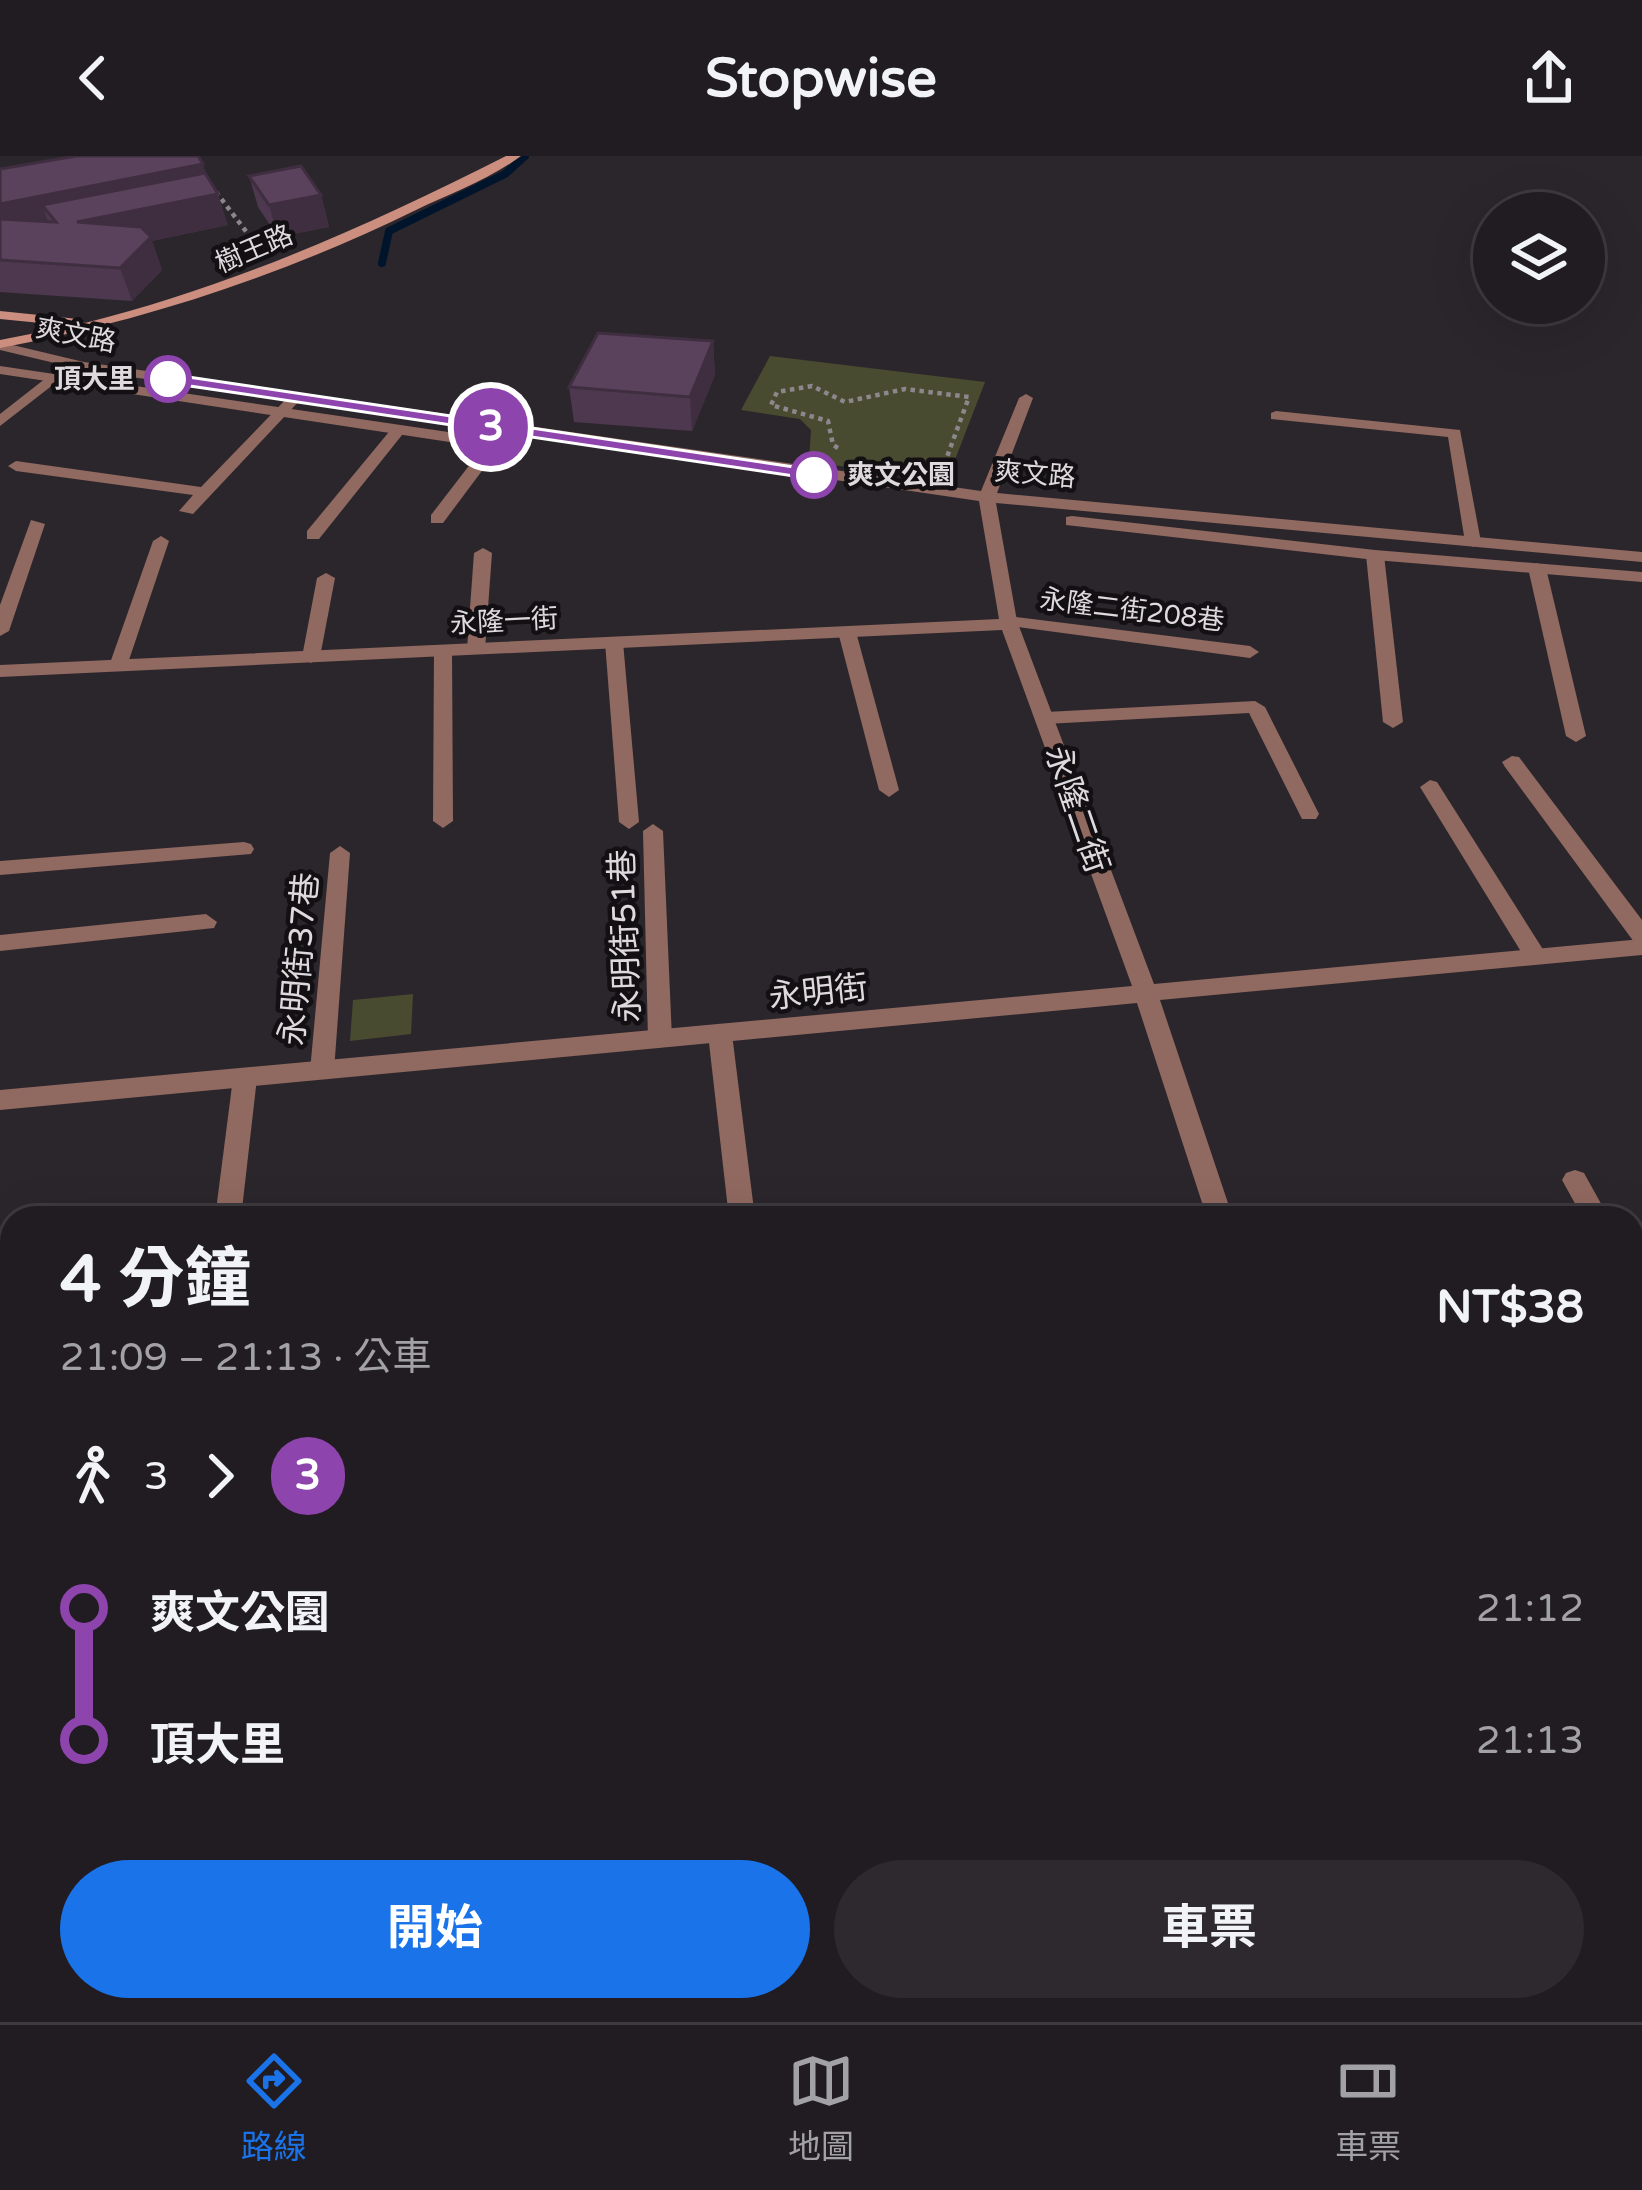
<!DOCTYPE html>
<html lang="zh-TW">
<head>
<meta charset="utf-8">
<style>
  :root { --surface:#201c21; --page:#2d292e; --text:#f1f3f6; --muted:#a2a1a5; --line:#3d3a3f; --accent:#1a73e8 }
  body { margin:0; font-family:"Varela Round","Noto Sans TC",sans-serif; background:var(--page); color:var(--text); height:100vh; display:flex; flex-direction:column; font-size:45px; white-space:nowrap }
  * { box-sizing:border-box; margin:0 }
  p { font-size:39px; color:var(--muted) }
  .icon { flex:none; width:66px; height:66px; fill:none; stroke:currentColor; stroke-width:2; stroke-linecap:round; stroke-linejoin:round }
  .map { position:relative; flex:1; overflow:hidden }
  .panel { position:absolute; left:0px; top:1050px; width:1644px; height:816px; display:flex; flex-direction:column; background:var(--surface); border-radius:36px 36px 0 0; box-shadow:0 12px 48px #0002,0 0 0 3px var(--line) }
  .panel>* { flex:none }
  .badge { padding:0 24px; border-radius:39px; font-size:42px; line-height:78px }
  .controls { position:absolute; left:1473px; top:36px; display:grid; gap:24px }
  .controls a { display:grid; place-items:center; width:132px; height:132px; border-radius:50%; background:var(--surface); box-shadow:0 12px 48px #0002,0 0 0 3px var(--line); font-size:60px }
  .map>.badge { position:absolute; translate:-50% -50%; box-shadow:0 0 0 6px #fff }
  .legs { display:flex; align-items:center; gap:18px; height:132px; padding:0 60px; font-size:39px }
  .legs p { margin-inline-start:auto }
  .head { display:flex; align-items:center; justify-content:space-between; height:204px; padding:0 60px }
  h1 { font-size:66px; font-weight:700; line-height:90px }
  .button { display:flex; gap:24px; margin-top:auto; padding:24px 60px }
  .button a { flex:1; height:138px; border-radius:72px; background:var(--accent); color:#fff; font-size:48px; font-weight:700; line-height:138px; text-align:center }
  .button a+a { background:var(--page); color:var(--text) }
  ul { padding:0 60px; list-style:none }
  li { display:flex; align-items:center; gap:42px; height:132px; font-size:45px }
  li i { display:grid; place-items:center; width:18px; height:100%; margin:0 15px; background:currentColor }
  li i::after { content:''; width:30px; height:30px; margin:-15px; border:9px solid; border-radius:50%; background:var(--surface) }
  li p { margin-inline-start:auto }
  li:first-child i { background:linear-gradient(#0000 50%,currentColor 0) }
  li:last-child i { background:linear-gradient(currentColor 50%,#0000 0) }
  header { display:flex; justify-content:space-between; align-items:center; height:156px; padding:0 60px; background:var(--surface); font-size:54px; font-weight:700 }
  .menu { display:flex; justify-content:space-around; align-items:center; height:168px; border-top:3px solid var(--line); background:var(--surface); font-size:33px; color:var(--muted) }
  .menu a { display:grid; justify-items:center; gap:6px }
  .menu .on { color:var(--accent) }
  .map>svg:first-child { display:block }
  .education { fill:#3c2b21 }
  .green { fill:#494b30 }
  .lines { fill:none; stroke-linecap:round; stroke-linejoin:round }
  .stream { stroke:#00152c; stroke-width:8 }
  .path { stroke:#8b878c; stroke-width:4.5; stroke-dasharray:4.5 4.5; stroke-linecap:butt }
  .lane { fill:#906960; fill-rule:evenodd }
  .street { fill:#906960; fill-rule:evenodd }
  .secondary { fill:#cb8e7f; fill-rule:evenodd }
  .wall { fill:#4d384f }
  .shaded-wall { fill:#3f2e40 }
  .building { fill:#5a415c; stroke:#3f2e40; stroke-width:3 }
  .line-1 { fill:#8e44ad; stroke:#fff; stroke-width:3 }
  .stop-1-dot { fill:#fff; stroke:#8e44ad; stroke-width:6 }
  .labels { text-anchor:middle; stroke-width:9; stroke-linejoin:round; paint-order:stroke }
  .far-street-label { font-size:27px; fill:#ddd9dd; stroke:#121012 }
  .far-stop-label { font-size:27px; font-weight:bold; fill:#ddd9dd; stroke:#121012; text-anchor:end }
  .street-label { font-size:33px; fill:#ddd9dd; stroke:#121012 }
</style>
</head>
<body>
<header><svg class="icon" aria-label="back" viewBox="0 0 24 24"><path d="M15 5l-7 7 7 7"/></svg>Stopwise<svg class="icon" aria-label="share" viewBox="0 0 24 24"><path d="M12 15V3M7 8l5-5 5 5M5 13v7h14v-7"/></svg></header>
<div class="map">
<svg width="1642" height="1866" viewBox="0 0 1642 1866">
  <rect width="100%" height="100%" fill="#2b262c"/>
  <polygon class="education" points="1642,1462 1642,1866 1573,1866 1569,1854 1632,1854 1632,1464"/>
  <g class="green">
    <polygon points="770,200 985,226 946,327 809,305 811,274 800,263 741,254"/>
    <polygon points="413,838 411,878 350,885 353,844"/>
    <polygon points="1642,1604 1642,1789 1632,1766 1632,1624"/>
  </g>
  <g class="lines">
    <polyline class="stream" points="382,107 389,75 505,18 525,0"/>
    <g class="path">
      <polyline points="216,36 258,91"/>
      <polyline points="838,292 833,289 828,265 771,249 777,236 812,230 845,246 905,233 969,241 944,309"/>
    </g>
    <g class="lane">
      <polygon points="46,222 58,225 0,270 0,258"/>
      <polygon points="290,239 302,242 193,358 179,355 193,339 16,315 8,310 16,305 201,331"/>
      <polygon points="1276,255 1460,274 1481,386 1473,391 1465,386 1448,281 1271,263 1271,257"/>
      <polygon points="393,271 406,274 319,383 307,383 307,375"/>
      <polygon points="488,285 502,288 443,367 431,367 431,359"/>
      <polygon points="31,364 45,368 9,475 0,480 0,449"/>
      <polygon points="161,380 169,385 127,510 125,514 111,514 109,510 153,385"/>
      <polygon points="483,392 492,397 485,493 476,498 467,493 474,397"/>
      <polygon points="1375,394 1384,399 1403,566 1393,572 1383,566 1366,399"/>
      <polygon points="1537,407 1546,412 1586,580 1576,586 1566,580 1528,412"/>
      <polygon points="326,417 335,422 320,501 311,507 302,501 317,422"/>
      <polygon points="1008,460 1250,490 1259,496 1250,502 1002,469 1002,461"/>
      <polygon points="847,471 856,476 899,634 889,641 879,634 838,476"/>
      <polygon points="614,481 623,486 639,666 629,673 619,666 605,486"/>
      <polygon points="443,489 452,494 453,665 443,672 433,665 434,494"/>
      <polygon points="1255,545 1265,551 1319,658 1316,663 1302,663 1249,557 1046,568 1036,562 1046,556"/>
      <polygon points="1512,600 1519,601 1642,764 1642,788 1634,786 1505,611 1502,606"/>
      <polygon points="1430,624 1437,626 1544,795 1547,801 1544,807 1528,807 1420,631"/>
      <polygon points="653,668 663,675 672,883 660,892 648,883 643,675"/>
      <polygon points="244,686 251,688 254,693 251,698 0,719 0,705"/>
      <polygon points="340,690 350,697 334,915 330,922 314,922 310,915 330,697"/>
      <polygon points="206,758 217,766 214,772 0,795 0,779"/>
      <polygon points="720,869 732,878 755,1062 729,1062 708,878"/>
      <polygon points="245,913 253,915 257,922 241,1062 215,1062 233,922 237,915"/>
      <polygon points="1575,1014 1584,1017 1609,1062 1583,1062 1562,1024 1566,1017"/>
      <polygon points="1632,1116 1642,1121 1642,1159 1632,1154"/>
      <rect x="593" y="1854" width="36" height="12"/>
    </g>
    <g class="street">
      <polygon points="0,186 84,206 981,335 1019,242 1026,238 1033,242 997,337 1642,396 1642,406 996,347 1017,465 1154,828 1642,783 1642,799 1160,844 1233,1062 1207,1062 1137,847 0,954 0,934 1132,830 1002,474 0,521 0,509 999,463 979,345 84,214 0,194"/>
      <polygon points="0,210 496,283 504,288 496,293 0,218"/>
      <polygon points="1072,360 1375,394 1642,416 1642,426 1375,404 1066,369 1066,361"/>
      <polygon points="1642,1329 1642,1357 1632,1359 1632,1331"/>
      <polygon points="12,1508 12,1540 0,1542 0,1510"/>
      <polygon points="1461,1854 1497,1854 1501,1866 1465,1866"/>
    </g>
    <path class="secondary" d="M 506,0 L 521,0 C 490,23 450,38 416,54 C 283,119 145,165 0,192 L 0,184 L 71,170 L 0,163 L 0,155 L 78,163 L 85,167 C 233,130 370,69 506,0 Z"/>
  </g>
  <g class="wall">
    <polygon points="0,13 205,17 228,69 152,85 162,114 132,145 0,136"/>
    <polygon points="249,20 321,39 329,71 278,81 258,51"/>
    <polygon points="713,185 715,219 692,275 574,266 569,231"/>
  </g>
  <g class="shaded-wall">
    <polygon points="203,8 212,39 218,38 228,69 152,85 162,114 132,145 120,112 56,66 42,49 54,81 0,92 0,48"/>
    <polygon points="321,39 329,71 278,81 269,49"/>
    <polygon points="713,185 715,219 692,275 690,241"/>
  </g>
  <g class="building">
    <polygon points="76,0 198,0 203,8 0,48 0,13"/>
    <polygon points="301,10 321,39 269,49 249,20"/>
    <polygon points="205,17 218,38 77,66 141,71 151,81 120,112 0,104 0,63 56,66 42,49"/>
    <polygon points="598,177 713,185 690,241 569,231"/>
  </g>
  <polygon class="line-1" points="168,218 814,314 822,319 814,323 163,226"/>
  <g class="stop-1-dot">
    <circle cx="168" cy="223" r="21"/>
    <circle cx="814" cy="319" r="21"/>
  </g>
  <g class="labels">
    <g class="far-street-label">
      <text transform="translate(254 93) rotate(-23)" y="9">樹王路</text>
      <text transform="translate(76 179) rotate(11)" y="9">爽文路</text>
      <text transform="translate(1035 318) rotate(5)" y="9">爽文路</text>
      <text transform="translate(1132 454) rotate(7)" y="9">永隆二街208巷</text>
      <text transform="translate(504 465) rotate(-3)" y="9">永隆一街</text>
    </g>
    <g class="far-stop-label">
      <text x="135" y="232">頂大里</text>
      <text x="847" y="328" text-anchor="start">爽文公園</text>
    </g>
    <g class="street-label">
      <text transform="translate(1078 653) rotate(71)" y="12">永隆二街</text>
      <text transform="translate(624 780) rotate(-92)" y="12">永明街51巷</text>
      <text transform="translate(298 803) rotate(-85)" y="12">永明街37巷</text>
      <text transform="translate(818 835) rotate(-6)" y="12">永明街</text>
    </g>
  </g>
</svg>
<div class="controls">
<a><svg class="icon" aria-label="layers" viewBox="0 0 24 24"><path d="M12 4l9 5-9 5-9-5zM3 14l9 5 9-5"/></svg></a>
</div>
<b class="badge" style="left:491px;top:271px;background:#8e44ad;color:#fff">3</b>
<section class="panel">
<div class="head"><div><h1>4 分鐘</h1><p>21:09 – 21:13 · 公車</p></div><b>NT$38</b></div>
<div class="legs"><svg class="icon" aria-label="walk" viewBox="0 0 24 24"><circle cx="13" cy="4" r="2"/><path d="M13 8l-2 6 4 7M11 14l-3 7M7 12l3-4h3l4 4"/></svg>3<svg class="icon" aria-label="forward" viewBox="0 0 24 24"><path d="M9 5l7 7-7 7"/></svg><b class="badge" style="background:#8e44ad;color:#fff">3</b></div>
<ul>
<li><i style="color:#8e44ad"></i><b>爽文公園</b><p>21:12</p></li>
<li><i style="color:#8e44ad"></i><b>頂大里</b><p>21:13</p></li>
</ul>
<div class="button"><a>開始</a><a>車票</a></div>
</section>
</div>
<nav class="menu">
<a class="on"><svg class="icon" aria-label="directions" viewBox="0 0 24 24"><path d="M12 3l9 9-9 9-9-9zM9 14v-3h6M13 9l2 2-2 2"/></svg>路線</a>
<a><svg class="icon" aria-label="map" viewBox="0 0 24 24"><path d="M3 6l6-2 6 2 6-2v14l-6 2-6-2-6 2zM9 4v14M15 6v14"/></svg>地圖</a>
<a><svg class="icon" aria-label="tickets" viewBox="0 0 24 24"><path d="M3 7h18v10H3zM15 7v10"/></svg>車票</a>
</nav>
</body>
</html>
